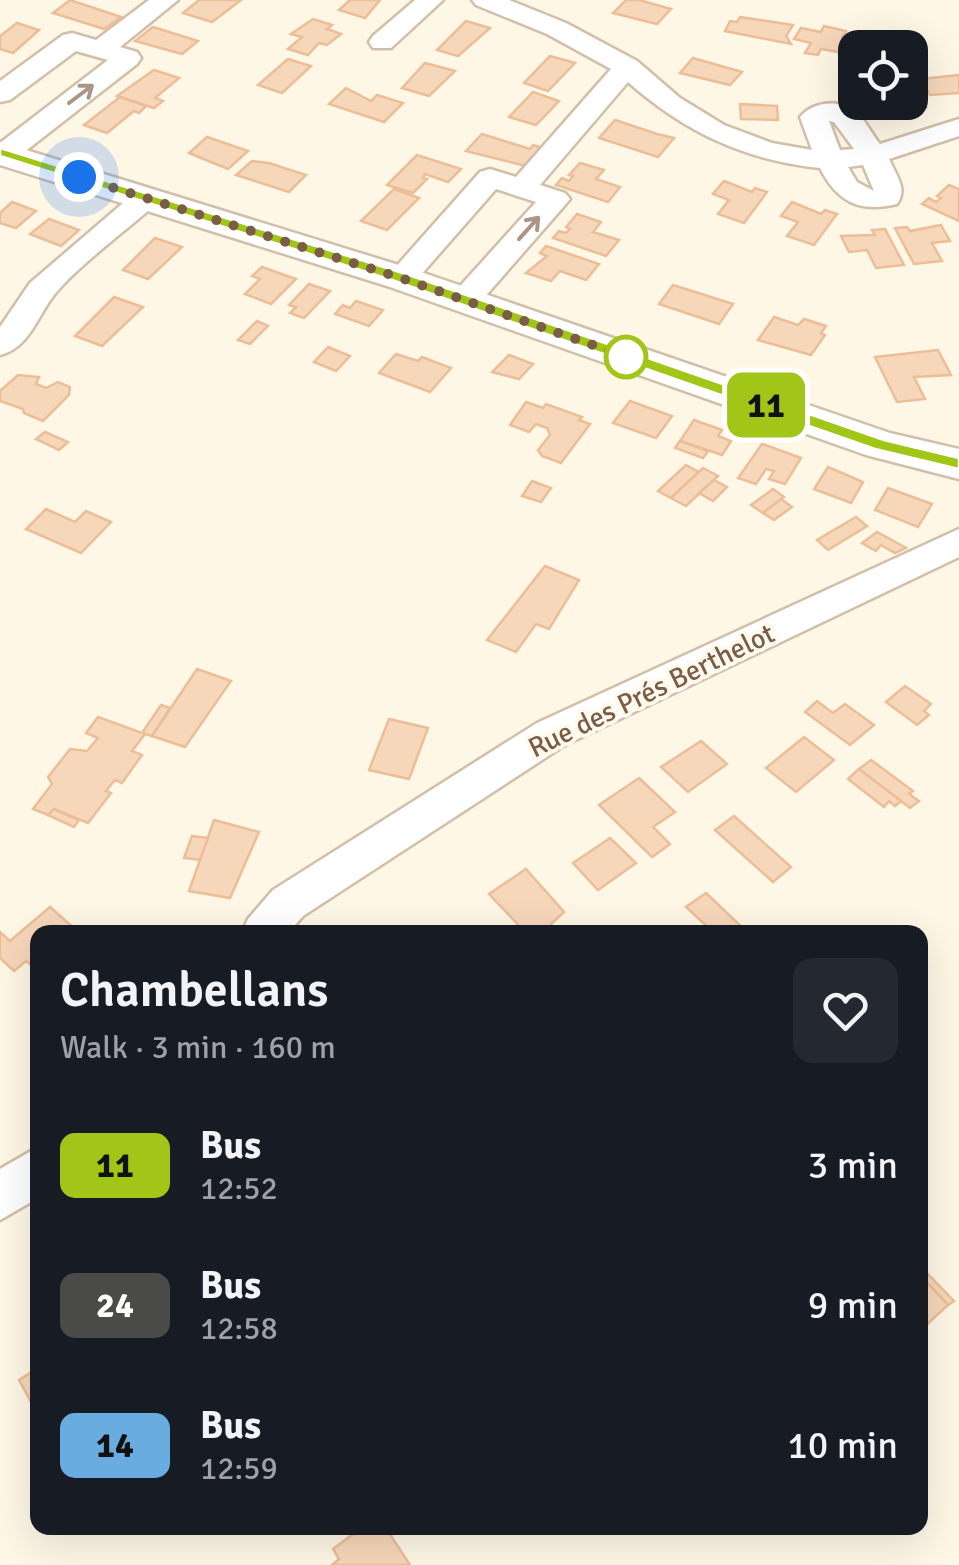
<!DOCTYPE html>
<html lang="en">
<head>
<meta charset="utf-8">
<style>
  :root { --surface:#171b24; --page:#242831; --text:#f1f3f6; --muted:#9ea1a6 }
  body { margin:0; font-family:Signika,sans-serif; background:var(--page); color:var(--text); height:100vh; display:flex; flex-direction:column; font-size:38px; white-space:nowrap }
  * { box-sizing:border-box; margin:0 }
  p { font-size:32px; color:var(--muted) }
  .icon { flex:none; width:55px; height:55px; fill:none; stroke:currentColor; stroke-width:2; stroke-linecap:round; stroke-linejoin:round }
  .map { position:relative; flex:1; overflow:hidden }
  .side { position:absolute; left:30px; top:925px; width:898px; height:610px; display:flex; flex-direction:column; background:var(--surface); border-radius:20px; box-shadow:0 10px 40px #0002 }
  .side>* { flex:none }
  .badge { padding:0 20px; border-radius:15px; font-size:35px; line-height:65px }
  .buttons { position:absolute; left:838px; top:30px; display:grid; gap:20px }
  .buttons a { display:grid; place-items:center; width:90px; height:90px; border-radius:20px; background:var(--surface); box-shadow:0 10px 40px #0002; font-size:50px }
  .you { position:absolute; width:50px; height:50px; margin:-25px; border:8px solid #fff; border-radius:50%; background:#1a73e8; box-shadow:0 0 0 15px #1a73e833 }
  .map>.badge { position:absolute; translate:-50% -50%; box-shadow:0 0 0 5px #fff }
  .round { display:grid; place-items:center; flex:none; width:105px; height:105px; border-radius:20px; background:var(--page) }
  .headline { display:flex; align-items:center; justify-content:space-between; height:170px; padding:0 30px }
  h1 { font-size:48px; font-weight:600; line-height:75px }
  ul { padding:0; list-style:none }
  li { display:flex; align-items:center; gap:30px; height:140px; padding:0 30px }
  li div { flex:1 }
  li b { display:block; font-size:38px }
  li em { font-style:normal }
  li .badge { min-width:110px; font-weight:700; text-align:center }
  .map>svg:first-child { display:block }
  .building { fill:#f7d7ba; stroke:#ecbe98; stroke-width:2.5 }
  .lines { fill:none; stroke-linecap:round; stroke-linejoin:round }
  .minor-casing { stroke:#d2bfa9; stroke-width:5 }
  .tertiary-casing { stroke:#d2bfa9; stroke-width:5 }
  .minor { fill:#fff; fill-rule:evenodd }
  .tertiary { fill:#fff; fill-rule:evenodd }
  .oneway { stroke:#a99687 }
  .line { fill:#a2c617; stroke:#fff; stroke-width:2.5 }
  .walk { stroke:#7b5d47; stroke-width:10; stroke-dasharray:0 18 }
  .stop-dot { fill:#fff; stroke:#a2c617; stroke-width:5 }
  .labels { text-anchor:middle; stroke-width:8; stroke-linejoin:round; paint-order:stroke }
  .street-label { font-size:28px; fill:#7b5d47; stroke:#fffaee }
</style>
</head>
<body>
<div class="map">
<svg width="959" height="1565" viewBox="0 0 959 1565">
  <rect width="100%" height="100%" fill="#fff7e6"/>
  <g class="building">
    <polygon points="70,0 121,17 104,29 53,13"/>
    <polygon points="199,0 241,0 212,22 183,13"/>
    <polygon points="350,0 380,0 365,18 339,10"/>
    <polygon points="626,0 639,0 671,9 657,24 613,13"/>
    <polygon points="740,17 793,25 786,36 791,44 725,31 730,21 737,22"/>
    <polygon points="313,19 332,25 327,29 341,34 327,45 319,43 308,55 288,49 302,37 291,34"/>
    <polygon points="466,21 490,28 458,56 437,50"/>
    <polygon points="17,23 39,30 13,53 0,49 0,36"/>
    <polygon points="824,26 846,31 842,37 863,41 855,48 855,55 821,49 818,55 805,53 811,43 794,39 801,28 821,32"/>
    <polygon points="153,27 198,41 182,54 135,41"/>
    <polygon points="550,56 575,63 548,91 524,83"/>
    <polygon points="693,58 742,72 730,85 680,73"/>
    <polygon points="288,59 311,66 282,93 258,85"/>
    <polygon points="425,63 455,71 429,96 402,88"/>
    <polygon points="154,70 179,78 155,98 163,101 154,108 117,96"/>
    <polygon points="959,75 959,93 930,95 920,79"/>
    <polygon points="346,88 371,101 377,95 403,103 384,122 329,104"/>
    <polygon points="533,92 559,101 536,125 509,117"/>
    <polygon points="915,92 926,107 866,116 857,102 910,102 910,93"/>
    <polygon points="120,97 146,106 139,113 134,111 107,133 84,125"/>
    <polygon points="740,104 777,106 778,120 741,119"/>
    <polygon points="615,120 657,134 674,138 658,157 599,138"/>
    <polygon points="482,134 530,149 533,145 546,149 530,167 466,151"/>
    <polygon points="207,137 248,151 228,169 189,153"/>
    <polygon points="417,155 461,169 448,182 425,174 423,178 427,179 413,193 387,185"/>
    <polygon points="252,161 269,163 306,175 289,192 236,175"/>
    <polygon points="580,163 604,170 596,179 620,187 608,202 556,185 562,178 569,181 573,176 569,175"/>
    <polygon points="724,181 752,192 755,188 767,192 744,223 718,214 729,200 713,194"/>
    <polygon points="949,185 959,189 959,221 922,204 929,198 936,202 941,198 937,196"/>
    <polygon points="394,189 419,198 387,230 361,221"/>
    <polygon points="12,202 36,211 16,228 0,223 0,213"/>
    <polygon points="792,202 821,214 825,210 837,214 814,245 787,236 798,222 781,216"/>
    <polygon points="577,214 601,222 593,232 619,240 606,256 553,238 559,231 566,233 570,229 566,227"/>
    <polygon points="49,219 79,230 61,246 30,234"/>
    <polygon points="941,225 950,241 932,243 942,261 914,264 895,228 907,227 910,231"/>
    <polygon points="885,229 904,265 876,268 867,250 849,252 841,236 875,235 872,230"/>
    <polygon points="155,238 182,247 148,279 123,270"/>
    <polygon points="546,246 599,264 586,280 560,271 551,281 526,273 547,256 540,253"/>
    <polygon points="262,267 296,279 271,304 245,294 260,279 252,276"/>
    <polygon points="309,284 330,291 304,318 290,313 296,307 289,305"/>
    <polygon points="673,285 733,304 719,324 659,304"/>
    <polygon points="114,297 143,307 102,346 75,336"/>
    <polygon points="356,301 383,310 369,326 335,314 343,305 350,308"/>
    <polygon points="774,317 798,325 804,319 826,326 821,333 825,335 811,355 758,340"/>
    <polygon points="257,321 268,326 250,344 238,340"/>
    <polygon points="328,347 350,356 336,371 314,362"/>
    <polygon points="938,350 951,375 914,377 925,399 897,402 875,357"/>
    <polygon points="396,354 418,361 422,357 451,368 430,392 379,373"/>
    <polygon points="509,355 533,364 519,379 492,372"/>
    <polygon points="18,375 39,377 36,384 46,388 58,382 70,387 69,395 43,421 24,413 23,409 0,401 0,391"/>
    <polygon points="630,401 672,416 656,438 613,423"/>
    <polygon points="526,402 543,408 546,404 582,417 579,420 590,424 561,463 542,456 538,450 550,435 547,428 536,424 529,432 510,425"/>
    <polygon points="694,420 722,430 718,436 731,441 722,455 680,441"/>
    <polygon points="45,432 68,442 59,450 36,439"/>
    <polygon points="680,441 708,451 703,458 675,448"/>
    <polygon points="762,444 801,458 785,484 769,479 774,471 766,469 756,484 738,478"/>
    <polygon points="686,465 699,472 671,498 658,491"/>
    <polygon points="828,467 863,482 851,503 814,489"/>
    <polygon points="703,468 718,476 686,506 671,498"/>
    <polygon points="714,480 727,487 713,501 699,493"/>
    <polygon points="532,481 551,488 541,502 522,496"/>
    <polygon points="888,488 932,504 918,527 875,510"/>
    <polygon points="773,489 784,497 763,513 751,505"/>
    <polygon points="781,499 792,507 774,520 763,513"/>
    <polygon points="46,509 75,522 86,511 111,522 81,553 26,529"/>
    <polygon points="856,517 867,526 828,550 817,540"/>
    <polygon points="877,532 906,548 895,553 881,545 876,551 862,543"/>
    <polygon points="545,566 579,580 549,629 536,624 516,652 487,640"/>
    <polygon points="197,669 231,681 185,747 152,736"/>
    <polygon points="905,686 931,704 924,711 929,715 917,725 886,702"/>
    <polygon points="817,701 833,713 845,704 874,725 850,745 805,712"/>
    <polygon points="161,705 170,708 152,736 142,733"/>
    <polygon points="98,717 145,734 132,751 142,755 122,783 115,780 106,791 111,793 88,823 54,809 48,815 33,809 52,784 48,777 70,749 87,751 98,738 86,733"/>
    <polygon points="389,719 428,728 409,779 369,770"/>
    <polygon points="804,737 834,760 796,792 766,768"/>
    <polygon points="701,741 727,764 688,792 661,767"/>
    <polygon points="871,760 913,791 909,794 919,801 910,808 859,769"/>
    <polygon points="859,769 901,801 895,806 889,801 884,807 848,779"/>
    <polygon points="639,778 675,812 653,827 670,844 652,857 599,805"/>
    <polygon points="54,809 79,820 74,827 48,815"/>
    <polygon points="734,816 791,867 773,882 715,830"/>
    <polygon points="214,820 259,832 230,898 189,891"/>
    <polygon points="192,836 208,838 200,860 184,858"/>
    <polygon points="610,838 636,863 598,890 573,863"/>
    <polygon points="526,869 564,912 547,928 551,932 525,932 489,894"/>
    <polygon points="706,893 747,932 713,932 686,907"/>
    <polygon points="50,907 76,930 38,932 38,963 33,966 26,961 14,971 0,958 0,932 10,941"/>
    <polygon points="920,1266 954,1301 948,1305 920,1275"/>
    <polygon points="920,1275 948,1305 920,1331"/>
    <polygon points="38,1368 38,1415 19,1380"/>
    <polygon points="361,1528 386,1528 410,1565 332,1565 339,1559 333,1549"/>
  </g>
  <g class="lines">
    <g class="minor-casing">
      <g id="minor">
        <polygon points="149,0 178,0 120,47 137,52 141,58 137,64 14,160 0,162 0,143 108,60 76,51 10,100 0,102 0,81 63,35 72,33 96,40"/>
        <polygon points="415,0 443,0 391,48 373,48 369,42 373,36"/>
        <path d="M 472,0 L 509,0 L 566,23 L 637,61 L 680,98 L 724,125 L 772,143 L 812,150 L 800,117 C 812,102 837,99 854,110 C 864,117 872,135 880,144 L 959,119 L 959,136 L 889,159 C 896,175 908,189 897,204 C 860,213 837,202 820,168 C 744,160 685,132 628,82 L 540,185 L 565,193 L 570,199 L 565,205 L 475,308 L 453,308 L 448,301 L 453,294 L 536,202 L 496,189 L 412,285 L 390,285 L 386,278 L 480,172 L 490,169 L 516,177 L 611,69 L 547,34 L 476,5 ZM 829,121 L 834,122 L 854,149 L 840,150 ZM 863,165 L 874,191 L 857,182 L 848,167 Z"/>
        <path d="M 146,189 L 156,192 L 161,198 L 156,204 C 128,229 71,271 51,299 C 36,320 28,348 0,355 L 0,327 L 30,283 L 136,192 Z"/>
        <polygon points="959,529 959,557 565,745 303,916 289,932 242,932 248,919 273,890 537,723"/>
        <polygon points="38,1147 38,1198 0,1220 0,1169"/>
      </g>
    </g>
    <g class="tertiary-casing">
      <polygon id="tertiary" points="0,142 415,270 890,433 959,449 959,479 866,455 387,286 0,165"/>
    </g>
    <use href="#minor" class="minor"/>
    <use href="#tertiary" class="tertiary"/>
  </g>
  <defs><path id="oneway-shaft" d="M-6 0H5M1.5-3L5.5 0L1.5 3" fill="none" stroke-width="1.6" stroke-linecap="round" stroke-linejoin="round" transform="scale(2.5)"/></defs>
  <g class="oneway">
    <use href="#oneway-shaft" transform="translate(81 94) rotate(-37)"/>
    <use href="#oneway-shaft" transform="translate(529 228) rotate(-48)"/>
  </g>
  <polygon class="line" points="0,148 406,274 884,440 959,458 959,469 875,449 395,281 0,156"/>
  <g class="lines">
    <polyline class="walk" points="79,177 401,278 630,358 626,357"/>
  </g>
  <circle class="stop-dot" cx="626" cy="357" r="20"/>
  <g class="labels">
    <g class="street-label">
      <text transform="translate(651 690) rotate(-26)" y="10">Rue des Prés Berthelot</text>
    </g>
  </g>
</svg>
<div class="buttons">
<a><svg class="icon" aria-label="locate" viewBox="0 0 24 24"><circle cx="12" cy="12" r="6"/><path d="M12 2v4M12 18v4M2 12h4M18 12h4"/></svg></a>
</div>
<div class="you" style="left:79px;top:177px"></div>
<b class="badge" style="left:766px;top:405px;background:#a2c617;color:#111">11</b>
<section class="side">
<div class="headline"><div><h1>Chambellans</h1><p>Walk · 3 min · 160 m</p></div><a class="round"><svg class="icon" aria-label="heart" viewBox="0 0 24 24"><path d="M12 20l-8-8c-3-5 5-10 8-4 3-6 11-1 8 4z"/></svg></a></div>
<ul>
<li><span class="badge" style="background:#a2c617;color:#111">11</span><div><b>Bus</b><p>12:52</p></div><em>3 min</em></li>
<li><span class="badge" style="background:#4a4a49;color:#fff">24</span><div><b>Bus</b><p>12:58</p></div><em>9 min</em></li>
<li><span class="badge" style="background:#69acdf;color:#111">14</span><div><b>Bus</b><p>12:59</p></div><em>10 min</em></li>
</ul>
</section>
</div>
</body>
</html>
